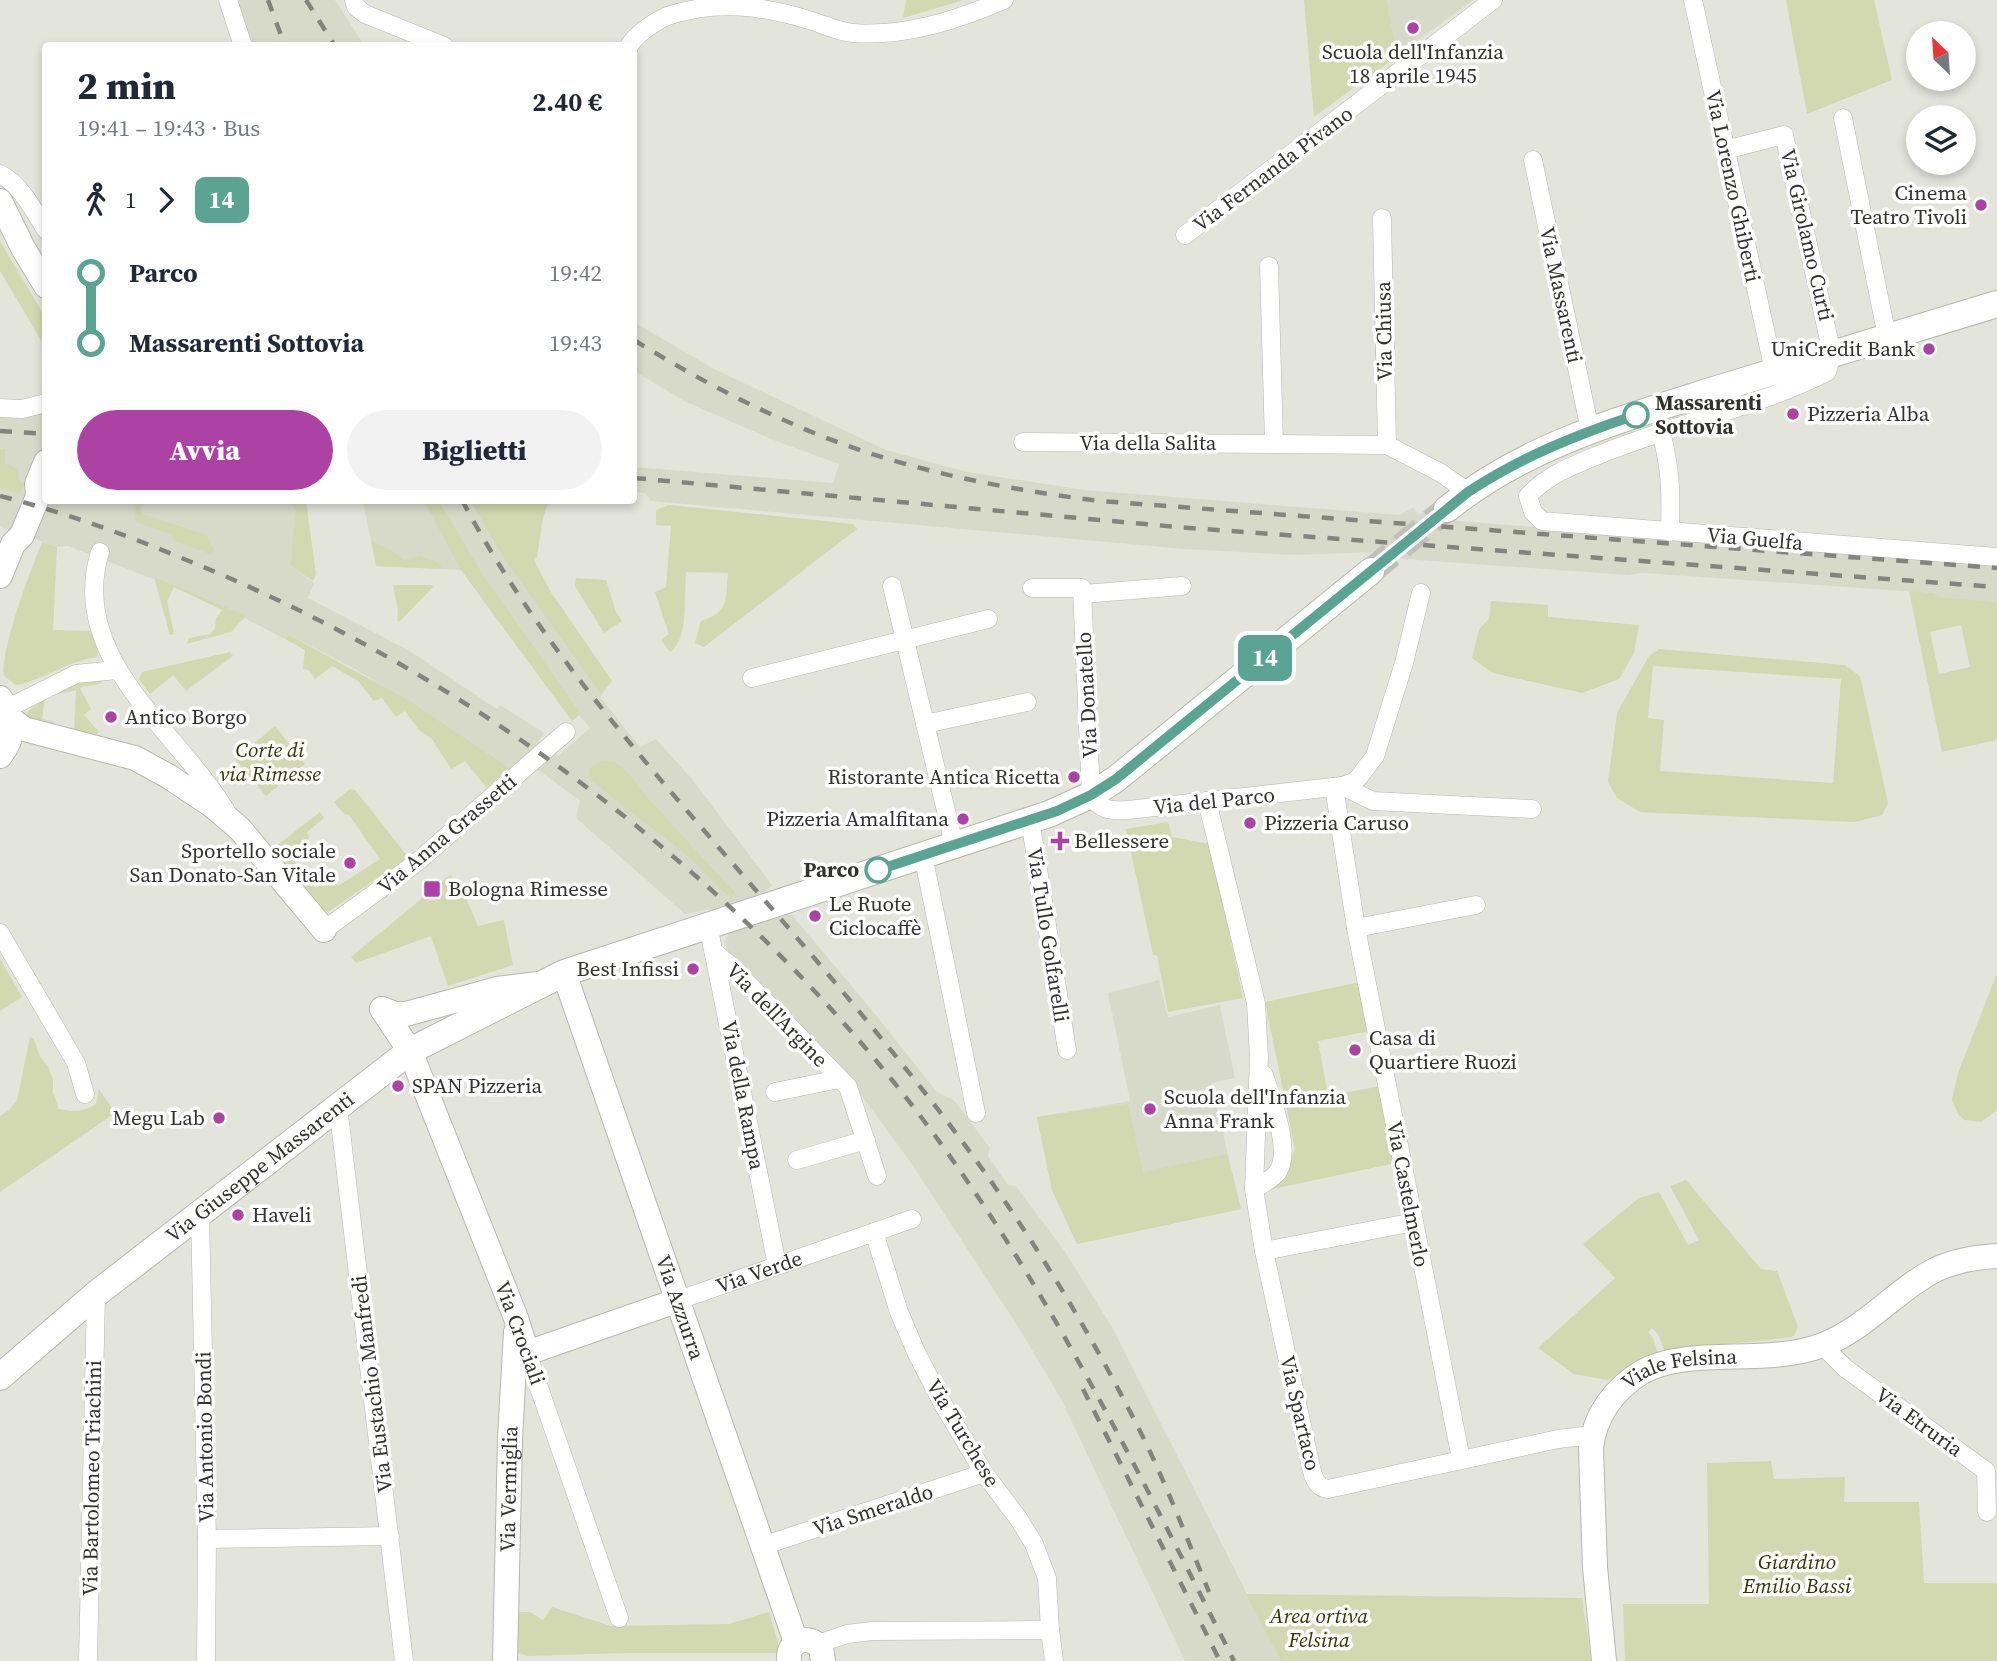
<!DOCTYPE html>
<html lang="it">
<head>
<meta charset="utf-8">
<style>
  :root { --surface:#fff; --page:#f2f2f3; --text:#1f2937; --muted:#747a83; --accent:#ab42a4 }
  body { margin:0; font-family:"Source Serif 4",serif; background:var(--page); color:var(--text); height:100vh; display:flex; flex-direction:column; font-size:26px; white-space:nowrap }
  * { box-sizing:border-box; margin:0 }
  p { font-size:23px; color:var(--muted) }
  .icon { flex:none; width:38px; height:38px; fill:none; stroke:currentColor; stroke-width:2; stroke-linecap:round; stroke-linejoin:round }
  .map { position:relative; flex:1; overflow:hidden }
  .details { position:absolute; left:42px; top:42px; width:595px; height:462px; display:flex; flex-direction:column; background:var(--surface); border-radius:7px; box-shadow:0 4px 10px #0003 }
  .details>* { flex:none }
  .badge { padding:0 14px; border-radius:10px; font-size:24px; line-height:46px }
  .needle { width:46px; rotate:335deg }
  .tools { position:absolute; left:1906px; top:21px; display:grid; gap:14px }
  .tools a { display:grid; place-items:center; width:70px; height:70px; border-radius:50%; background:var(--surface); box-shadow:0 4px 10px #0003; font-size:35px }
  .map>.badge { position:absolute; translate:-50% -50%; box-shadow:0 0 0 4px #fff }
  .legs { display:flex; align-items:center; gap:10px; height:77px; padding:0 35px; font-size:23px }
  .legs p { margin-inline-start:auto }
  .overview { display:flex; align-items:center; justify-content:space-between; height:119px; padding:0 35px }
  h1 { font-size:38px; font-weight:800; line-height:52px }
  .button { display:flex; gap:14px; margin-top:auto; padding:14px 35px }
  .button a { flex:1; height:80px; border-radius:42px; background:var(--accent); color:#fff; font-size:28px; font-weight:800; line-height:80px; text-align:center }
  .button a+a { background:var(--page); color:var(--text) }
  ul { padding:0 35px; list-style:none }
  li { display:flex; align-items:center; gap:24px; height:70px; font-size:26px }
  li i { display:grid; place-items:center; width:10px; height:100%; margin:0 9px; background:currentColor }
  li i::after { content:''; width:18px; height:18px; margin:-9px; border:5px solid; border-radius:50%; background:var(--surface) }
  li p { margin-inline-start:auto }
  li:first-child i { background:linear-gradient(#0000 50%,currentColor 0) }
  li:last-child i { background:linear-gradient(currentColor 50%,#0000 0) }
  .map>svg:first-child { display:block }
  .built { fill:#d8dac9 }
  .green { fill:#d2d8b0; fill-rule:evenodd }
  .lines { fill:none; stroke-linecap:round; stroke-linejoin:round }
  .primary-tunnel { stroke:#c0c1b9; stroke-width:26; stroke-dasharray:26 13; stroke-linecap:butt }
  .street-casing { stroke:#b6b7ad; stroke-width:19 }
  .secondary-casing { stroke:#b6b7ad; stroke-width:26 }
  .primary-casing { stroke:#b6b7ad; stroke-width:28 }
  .street { stroke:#fff; stroke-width:18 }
  .secondary { stroke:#fff; stroke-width:24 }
  .primary { stroke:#fff; stroke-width:26 }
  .rail { stroke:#83847e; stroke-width:4.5; stroke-dasharray:12 12; stroke-linecap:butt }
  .line-1-casing { stroke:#fff; stroke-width:16 }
  .line-1 { stroke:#5ba494; stroke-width:10 }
  .poi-dot { fill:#ab42a4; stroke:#fff; stroke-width:2.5 }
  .stop-1-dot { fill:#fff; stroke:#5ba494; stroke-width:3.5 }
  .labels { text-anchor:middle; stroke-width:7; stroke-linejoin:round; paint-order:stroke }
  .poi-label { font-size:21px; fill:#32332f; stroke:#fff; text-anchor:start }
  .street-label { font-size:21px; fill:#32332f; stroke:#fff }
  .stop-label { font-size:21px; font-weight:bold; fill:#32332f; stroke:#fff; text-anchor:start }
  .park-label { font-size:21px; font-style:italic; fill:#323604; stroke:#fff }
</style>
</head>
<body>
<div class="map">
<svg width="1997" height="1661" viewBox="0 0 1997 1661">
  <rect width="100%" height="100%" fill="#e3e5db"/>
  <g class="built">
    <polygon points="236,0 335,0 364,45 253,45"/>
    <polygon points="1387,0 1473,0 1397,56"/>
    <polygon points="634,322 714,369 886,450 967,472 1085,490 1400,515 1413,507 1419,515 1441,500 1456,521 1997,562 1997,602 1940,597 1932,593 1643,573 1628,575 1403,559 1378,552 1295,555 1184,549 651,501 645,493 634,492 634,467 833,483 839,464 776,441 686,402 634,371"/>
    <polygon points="45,409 46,500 298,501 290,566 314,583 308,598 410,651 497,709 500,705 544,733 538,742 558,756 590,728 579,715 572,721 461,570 376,566 363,501 511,501 520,535 552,594 612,681 600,697 640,747 656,739 692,779 772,885 765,892 783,913 792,915 871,1009 937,1092 954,1100 990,1148 988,1156 1008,1185 1016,1186 1064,1250 1112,1327 1281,1661 1185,1661 1061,1399 1019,1328 909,1160 858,1091 728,955 725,942 730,930 709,909 685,914 576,818 580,801 536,768 512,771 357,670 289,635 285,639 244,618 244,615 154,577 153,579 68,546 57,547 0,527 0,416"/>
    <polygon points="1159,980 1168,1017 1220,1005 1235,1078 1211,1083 1241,1209 1077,1244 1052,1190 1037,1117 1130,1101 1108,993"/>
  </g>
  <g class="green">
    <polygon points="906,0 964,0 903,18"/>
    <polygon points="1304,0 1387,0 1397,56 1314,117"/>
    <polygon points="1786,0 1874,0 1892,80 1807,114"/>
    <polygon points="0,241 45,317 45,347 0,271"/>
    <polygon points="0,449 5,449 5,463 18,469 19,480 24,485 19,493 0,488"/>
    <polygon points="134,501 144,501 140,509 143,514 207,535 214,550 210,554 173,540 172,535 136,522"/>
    <polygon points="290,501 306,501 316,574 313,581 290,566 296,510"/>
    <polygon points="424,501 439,501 483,575 579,711 579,715 572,721 461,570"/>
    <polygon points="471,501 549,501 543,518 537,557 534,561 552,594 612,681 601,694 504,558"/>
    <path d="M 669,505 L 853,524 L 857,529 L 704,647 L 695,643 L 701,621 C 730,612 725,600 728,573 L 686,572 C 684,593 689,641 670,652 L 661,640 L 669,634 L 655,592 L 666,587 L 671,526 L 656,525 L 656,510 Z"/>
    <polygon points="371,541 391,550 404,560 421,556 439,563 442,569 376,566"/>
    <path d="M 42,542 L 57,547 L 53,630 L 93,631 L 98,653 L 97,657 C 67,661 44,680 16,685 L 4,676 C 0,651 31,569 42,542 Z"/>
    <polygon points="154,577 245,615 244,618 231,632 186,644 189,638 210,634 215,629 216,619 222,610 174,587 167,601 174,634 170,635"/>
    <polygon points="576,578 606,580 616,612 622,621 604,633 575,586"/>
    <polygon points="393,585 432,585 433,587 399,622 397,621 398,610"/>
    <path d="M 1909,591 L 1933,593 L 1940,597 L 1997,602 L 1997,740 L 1942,752 ZM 1961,625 L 1970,667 L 1939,674 L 1930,632 Z"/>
    <polygon points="1491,601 1548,605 1548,617 1639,625 1634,653 1619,679 1582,693 1493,673 1472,658 1479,629 1489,619"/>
    <polygon points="289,635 408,700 509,768 487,788 465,761 451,769 432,739 419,730 405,711 396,717 382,698 374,701 358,681 332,666 315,679 310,671 303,669 305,650 285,639"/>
    <path d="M 1659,649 L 1845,665 L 1860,676 L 1888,803 L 1882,815 L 1855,822 L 1640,812 L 1617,798 L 1608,782 L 1617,713 L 1649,656 ZM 1653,666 L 1841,679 L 1833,783 L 1660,771 L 1664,720 L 1648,718 Z"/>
    <polygon points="230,652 233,656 186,691 173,675 150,694 139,679 142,672"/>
    <path d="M 98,676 L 102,682 C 94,687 87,684 80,688 L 91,709 L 84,715 L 99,732 L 96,734 L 74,730 L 76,690 L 45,697 L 42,719 L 54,722 L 53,726 L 26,717 L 29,710 L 38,704 L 37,699 L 78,679 Z"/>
    <polygon points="275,726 305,764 266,796 235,759"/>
    <path d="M 602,761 L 614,762 L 625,769 L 645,795 L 735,893 L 731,896 L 726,894 C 713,882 701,867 688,856 C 655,829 620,806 589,777 L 590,768 Z"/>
    <polygon points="350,789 355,790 408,857 328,912 324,910 276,851 275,847 320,812 324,818 307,832 309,838 288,853 316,888 333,878 338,886 380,859 349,815 344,814 334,802"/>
    <polygon points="1168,822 1172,837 1210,844 1243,998 1168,1012 1157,955 1153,955 1126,829"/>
    <polygon points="450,875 462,889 478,926 504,920 513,965 448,986 431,936 356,963 351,957"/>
    <polygon points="0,959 22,997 0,1011"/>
    <polygon points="1997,973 1997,1110 1981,1122 1965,1120 1959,1116 1952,1100 1958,1073"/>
    <polygon points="1360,982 1370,1031 1318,1041 1328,1096 1381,1086 1396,1163 1268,1190 1285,1173 1295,1149 1265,1002"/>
    <path d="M 30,1037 L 34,1039 L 40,1057 L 48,1066 L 53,1079 L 53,1093 L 59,1109 C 74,1112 83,1112 96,1104 L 99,1089 L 115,1113 L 0,1192 L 0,1116 L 9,1110 L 17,1100 Z"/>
    <polygon points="1128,1104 1143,1172 1227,1154 1241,1209 1077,1244 1052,1190 1037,1117"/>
    <path d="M 1686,1180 L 1761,1269 L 1777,1271 L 1798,1327 L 1794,1336 C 1751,1344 1708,1344 1664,1350 L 1658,1334 L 1652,1328 L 1648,1332 L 1653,1338 L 1658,1353 L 1634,1363 L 1608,1380 L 1574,1374 L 1538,1348 L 1615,1278 L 1583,1244 L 1639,1198 L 1659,1192 L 1688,1245 L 1699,1240 L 1670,1186 Z"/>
    <polygon points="1771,1461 1774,1479 1845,1477 1844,1502 1919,1502 1924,1583 1997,1583 1997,1661 1625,1661 1623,1604 1709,1604 1707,1463"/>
    <polygon points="1246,1594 1582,1598 1591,1661 1281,1661"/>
    <polygon points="552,1607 611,1626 729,1624 769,1612 781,1653 622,1653 528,1656 518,1653 508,1645 508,1612 530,1612 543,1620"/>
  </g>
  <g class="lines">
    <polyline class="primary-tunnel" points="1371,571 1447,509"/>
    <g class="street-casing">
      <g id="street">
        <polyline points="228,0 243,46"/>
        <polyline points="354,0 356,7 365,14 444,46"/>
        <polyline points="1693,0 1774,371"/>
        <path d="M 629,46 C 638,32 653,23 667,16 C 717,0 761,5 812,21 C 825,25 840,32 853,33 C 905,37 957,20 1004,0"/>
        <polyline points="1843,118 1887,337"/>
        <path d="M 1725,150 L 1784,135 L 1832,354 L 1827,372 C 1757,407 1679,423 1606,452 C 1577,464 1549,473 1528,496 L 1533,512 L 1542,521 L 1997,557"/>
        <polyline points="1533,160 1590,430"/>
        <path d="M 0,174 C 22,186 32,208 46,230"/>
        <polyline points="1382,218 1387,445"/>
        <polyline points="1185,235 1493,0"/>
        <polyline points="1269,266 1274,443"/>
        <polyline points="0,408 22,409 46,403"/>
        <path d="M 1661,433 C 1671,468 1671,495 1670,532"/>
        <polyline points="1023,442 1387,445 1441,473 1468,492"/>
        <path d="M 100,552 C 67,658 178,731 226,811"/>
        <polyline points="892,586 954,844"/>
        <path d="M 1032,588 L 1082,588 L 1091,795 C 1100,811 1112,811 1128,810 L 1342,786 L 1373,801 L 1532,809"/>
        <polyline points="1083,594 1182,586"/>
        <polyline points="752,678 988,619"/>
        <polyline points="8,708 76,674 117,670"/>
        <polyline points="925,724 1027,702"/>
        <polyline points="1342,786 1354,782 1359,777 1375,756 1404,663 1421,593"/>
        <polyline points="1334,787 1356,928 1461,1459"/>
        <path d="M 1207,801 L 1256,1003 L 1259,1058 L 1254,1189 L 1264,1251 L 1311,1467 C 1313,1476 1316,1488 1328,1489 L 1558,1439 L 1592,1435"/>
        <polyline points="1030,820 1067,1050"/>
        <polyline points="923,855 976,1113"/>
        <polyline points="708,925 777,1265"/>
        <polyline points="1356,928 1476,905"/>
        <polyline points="324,930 416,863 566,732"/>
        <polyline points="0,933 76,1063 85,1094"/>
        <polyline points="714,952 730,965 848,1087 877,1176"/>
        <polyline points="775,1092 839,1079"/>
        <polyline points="338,1106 404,1661"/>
        <polyline points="797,1160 866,1140"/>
        <path d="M 1254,1189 C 1262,1184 1271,1180 1277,1173 C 1293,1152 1271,1098 1264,1075"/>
        <polyline points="200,1214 207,1539 206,1661"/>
        <polyline points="874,1232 899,1312 917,1354 944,1406 984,1473 1018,1518 1034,1544 1047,1578 1050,1630"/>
        <polyline points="1264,1251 1414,1222"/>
        <path id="s1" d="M 676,1301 L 912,1219"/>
        <polyline points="1825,1344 1830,1353 1845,1368 1986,1471 1987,1512"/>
        <polyline points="527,1353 619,1618"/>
        <polyline points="207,1539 390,1536"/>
        <polyline points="762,1546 984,1473"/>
        <polyline points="818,1644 847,1634 872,1631 1050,1630 1054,1661"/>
        <polyline points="88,1661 96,1294"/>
      </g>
    </g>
    <g class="secondary-casing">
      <g id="secondary">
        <polyline points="0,201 23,248 46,286"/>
        <polyline points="0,576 13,544 22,535 38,496 37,484 46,462"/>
        <path d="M 0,698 C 16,717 15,737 0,756"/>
        <polyline points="12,720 24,729 135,758 168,776 213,806 240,829 324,930"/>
        <path id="s2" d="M 564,973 L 796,1642"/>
        <polyline points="382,1009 410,1051 516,1318 527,1353 676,1301"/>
        <polyline points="382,1009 395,1014 406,1014 497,989 538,984"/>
        <path id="s3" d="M 505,1661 L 510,1438 L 516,1332"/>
        <path d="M 789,1661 C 787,1640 808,1633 821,1648 L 823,1661"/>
        <path id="s4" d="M 1604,1661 L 1595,1567 L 1591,1449 C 1594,1416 1614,1389 1642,1372 C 1689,1346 1764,1366 1820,1346 C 1865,1330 1894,1291 1935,1270 C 1954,1261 1976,1257 1997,1256"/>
      </g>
    </g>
    <g class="primary-casing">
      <g id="primary">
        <path d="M 1447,509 C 1526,445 1622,419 1717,389 C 1810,360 1904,333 1997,304"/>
        <path id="s5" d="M 0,1377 L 96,1294 L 410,1051 L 564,973 L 1049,814 L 1091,795 L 1116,779 L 1371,571"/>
      </g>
    </g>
    <use href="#street" class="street"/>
    <use href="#secondary" class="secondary"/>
    <use href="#primary" class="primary"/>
    <g class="rail">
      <polyline points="268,0 285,46"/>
      <polyline points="306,0 335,46"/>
      <path d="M 634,340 C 692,376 751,407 814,433 C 905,470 1003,489 1100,501 L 1997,568"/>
      <polyline points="0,431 46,434"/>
      <polyline points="634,478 1189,528 1997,587"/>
      <path d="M 0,496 C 63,512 124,534 184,559 C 488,681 777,904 963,1175 C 1069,1328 1150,1495 1234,1661"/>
      <path d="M 462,500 C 530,629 625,739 720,849 C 796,936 872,1024 943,1116 C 1020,1216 1087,1325 1144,1439 C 1168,1489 1188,1541 1209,1592"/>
      <polyline points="1083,1389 1220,1661"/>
    </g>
  </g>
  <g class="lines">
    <g class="line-1-casing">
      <path id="line-1" d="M 878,870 L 1057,811 L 1091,795 L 1116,779 L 1468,492 C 1521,457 1576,435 1636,415"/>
    </g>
    <use href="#line-1" class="line-1"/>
  </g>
  <g class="poi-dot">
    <circle cx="1413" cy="28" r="7"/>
    <circle cx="1981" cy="205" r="7"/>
    <circle cx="1929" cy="349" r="7"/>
    <circle cx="1793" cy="414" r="7"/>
    <circle cx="111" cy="717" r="7"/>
    <circle cx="1074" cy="777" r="7"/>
    <circle cx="963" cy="819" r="7"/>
    <circle cx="1250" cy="823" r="7"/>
    <path d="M1056.5 830.5h7v7h7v7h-7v7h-7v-7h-7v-7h7z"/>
    <circle cx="350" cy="863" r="7"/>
    <rect x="423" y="880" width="18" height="18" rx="3.5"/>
    <circle cx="815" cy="916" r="7"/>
    <circle cx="693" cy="969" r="7"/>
    <circle cx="1355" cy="1050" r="7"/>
    <circle cx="398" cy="1086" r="7"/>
    <circle cx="1150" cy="1109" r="7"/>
    <circle cx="219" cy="1118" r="7"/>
    <circle cx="238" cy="1215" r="7"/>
  </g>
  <g class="stop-1-dot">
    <circle cx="1636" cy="415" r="12"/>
    <circle cx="878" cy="870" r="12"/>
  </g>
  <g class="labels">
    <g class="poi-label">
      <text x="1413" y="59" text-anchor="middle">Scuola dell'Infanzia<tspan x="1413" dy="24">18 aprile 1945</tspan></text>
      <text x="1967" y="200" text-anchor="end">Cinema<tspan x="1967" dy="24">Teatro Tivoli</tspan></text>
      <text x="1915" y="356" text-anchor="end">UniCredit Bank</text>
      <text x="1807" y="421">Pizzeria Alba</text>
      <text x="125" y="724">Antico Borgo</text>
      <text x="1060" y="784" text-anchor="end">Ristorante Antica Ricetta</text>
      <text x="949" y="826" text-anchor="end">Pizzeria Amalfitana</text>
      <text x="1264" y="830">Pizzeria Caruso</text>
      <text x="1074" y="848">Bellessere</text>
      <text x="336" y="858" text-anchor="end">Sportello sociale<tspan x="336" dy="24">San Donato-San Vitale</tspan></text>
      <text x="448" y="896">Bologna Rimesse</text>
      <text x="829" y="911">Le Ruote<tspan x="829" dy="24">Ciclocaffè</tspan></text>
      <text x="679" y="976" text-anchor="end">Best Infissi</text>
      <text x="1369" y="1045">Casa di<tspan x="1369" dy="24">Quartiere Ruozi</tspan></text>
      <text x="412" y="1093">SPAN Pizzeria</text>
      <text x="1164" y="1104">Scuola dell'Infanzia<tspan x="1164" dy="24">Anna Frank</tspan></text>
      <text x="205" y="1125" text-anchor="end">Megu Lab</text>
      <text x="252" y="1222">Haveli</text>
    </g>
    <g class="street-label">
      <text transform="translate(1273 169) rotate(-37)" y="7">Via Fernanda Pivano</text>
      <text transform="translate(1733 186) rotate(78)" y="7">Via Lorenzo Ghiberti</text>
      <text transform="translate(1807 235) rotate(77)" y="7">Via Girolamo Curti</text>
      <text transform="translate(1561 295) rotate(78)" y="7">Via Massarenti</text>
      <text transform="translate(1384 331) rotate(-91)" y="7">Via Chiusa</text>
      <text x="1148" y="450">Via della Salita</text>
      <text transform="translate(1755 539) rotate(5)" y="7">Via Guelfa</text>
      <text transform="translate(1087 695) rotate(-93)" y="7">Via Donatello</text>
      <text transform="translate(1214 801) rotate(-6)" y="7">Via del Parco</text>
      <text transform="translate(447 834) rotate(-40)" y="7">Via Anna Grassetti</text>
      <text transform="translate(1048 935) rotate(81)" y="7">Via Tullo Golfarelli</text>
      <text transform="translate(777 1015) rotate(46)" y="7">Via dell'Argine</text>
      <text transform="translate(743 1095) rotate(79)" y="7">Via della Rampa</text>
      <text dy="7" stroke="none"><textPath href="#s5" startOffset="334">Via Giuseppe Massarenti</textPath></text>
      <text transform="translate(1408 1194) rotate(79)" y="7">Via Castelmerlo</text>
      <text dy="7" stroke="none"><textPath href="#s1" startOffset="88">Via Verde</textPath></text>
      <text dy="7" stroke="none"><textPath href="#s2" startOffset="354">Via Azzurra</textPath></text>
      <text transform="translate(520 1333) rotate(70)" y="7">Via Crociali</text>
      <text dy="7" stroke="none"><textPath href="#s4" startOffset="346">Viale Felsina</textPath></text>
      <text transform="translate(372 1384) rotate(-97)" y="7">Via Eustachio Manfredi</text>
      <text transform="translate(1300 1413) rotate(77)" y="7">Via Spartaco</text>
      <text transform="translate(1919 1422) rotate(36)" y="7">Via Etruria</text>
      <text transform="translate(963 1433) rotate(59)" y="7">Via Turchese</text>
      <text transform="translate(205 1437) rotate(-91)" y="7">Via Antonio Bondi</text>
      <text transform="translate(92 1478) rotate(-89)" y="7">Via Bartolomeo Triachini</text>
      <text dy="7" stroke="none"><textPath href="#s3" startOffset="172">Via Vermiglia</textPath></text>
      <text transform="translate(873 1510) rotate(-18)" y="7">Via Smeraldo</text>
    </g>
    <g class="stop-label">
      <text x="1655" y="410">Massarenti<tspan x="1655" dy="24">Sottovia</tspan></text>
      <text x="859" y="877" text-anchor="end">Parco</text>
    </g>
    <g class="park-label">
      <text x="270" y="757">Corte di<tspan x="270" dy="24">via Rimesse</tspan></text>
      <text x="1797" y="1569">Giardino<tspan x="1797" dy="24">Emilio Bassi</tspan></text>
      <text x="1319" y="1623">Area ortiva<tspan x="1319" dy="24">Felsina</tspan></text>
    </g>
  </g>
</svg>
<div class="tools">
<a><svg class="needle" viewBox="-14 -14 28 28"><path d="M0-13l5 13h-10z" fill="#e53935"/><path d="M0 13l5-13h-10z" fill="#747a83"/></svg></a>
<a><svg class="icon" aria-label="layers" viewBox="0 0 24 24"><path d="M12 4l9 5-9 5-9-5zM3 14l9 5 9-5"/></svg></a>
</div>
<b class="badge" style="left:1265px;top:658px;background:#5ba494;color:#fff">14</b>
<section class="details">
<div class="overview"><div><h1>2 min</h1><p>19:41 – 19:43 · Bus</p></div><b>2.40 €</b></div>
<div class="legs"><svg class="icon" aria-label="walk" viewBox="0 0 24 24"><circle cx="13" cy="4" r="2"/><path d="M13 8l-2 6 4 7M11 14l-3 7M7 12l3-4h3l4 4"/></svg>1<svg class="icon" aria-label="forward" viewBox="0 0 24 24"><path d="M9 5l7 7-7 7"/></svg><b class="badge" style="background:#5ba494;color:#fff">14</b></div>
<ul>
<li><i style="color:#5ba494"></i><b>Parco</b><p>19:42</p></li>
<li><i style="color:#5ba494"></i><b>Massarenti Sottovia</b><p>19:43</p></li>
</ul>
<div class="button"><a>Avvia</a><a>Biglietti</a></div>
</section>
</div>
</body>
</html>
